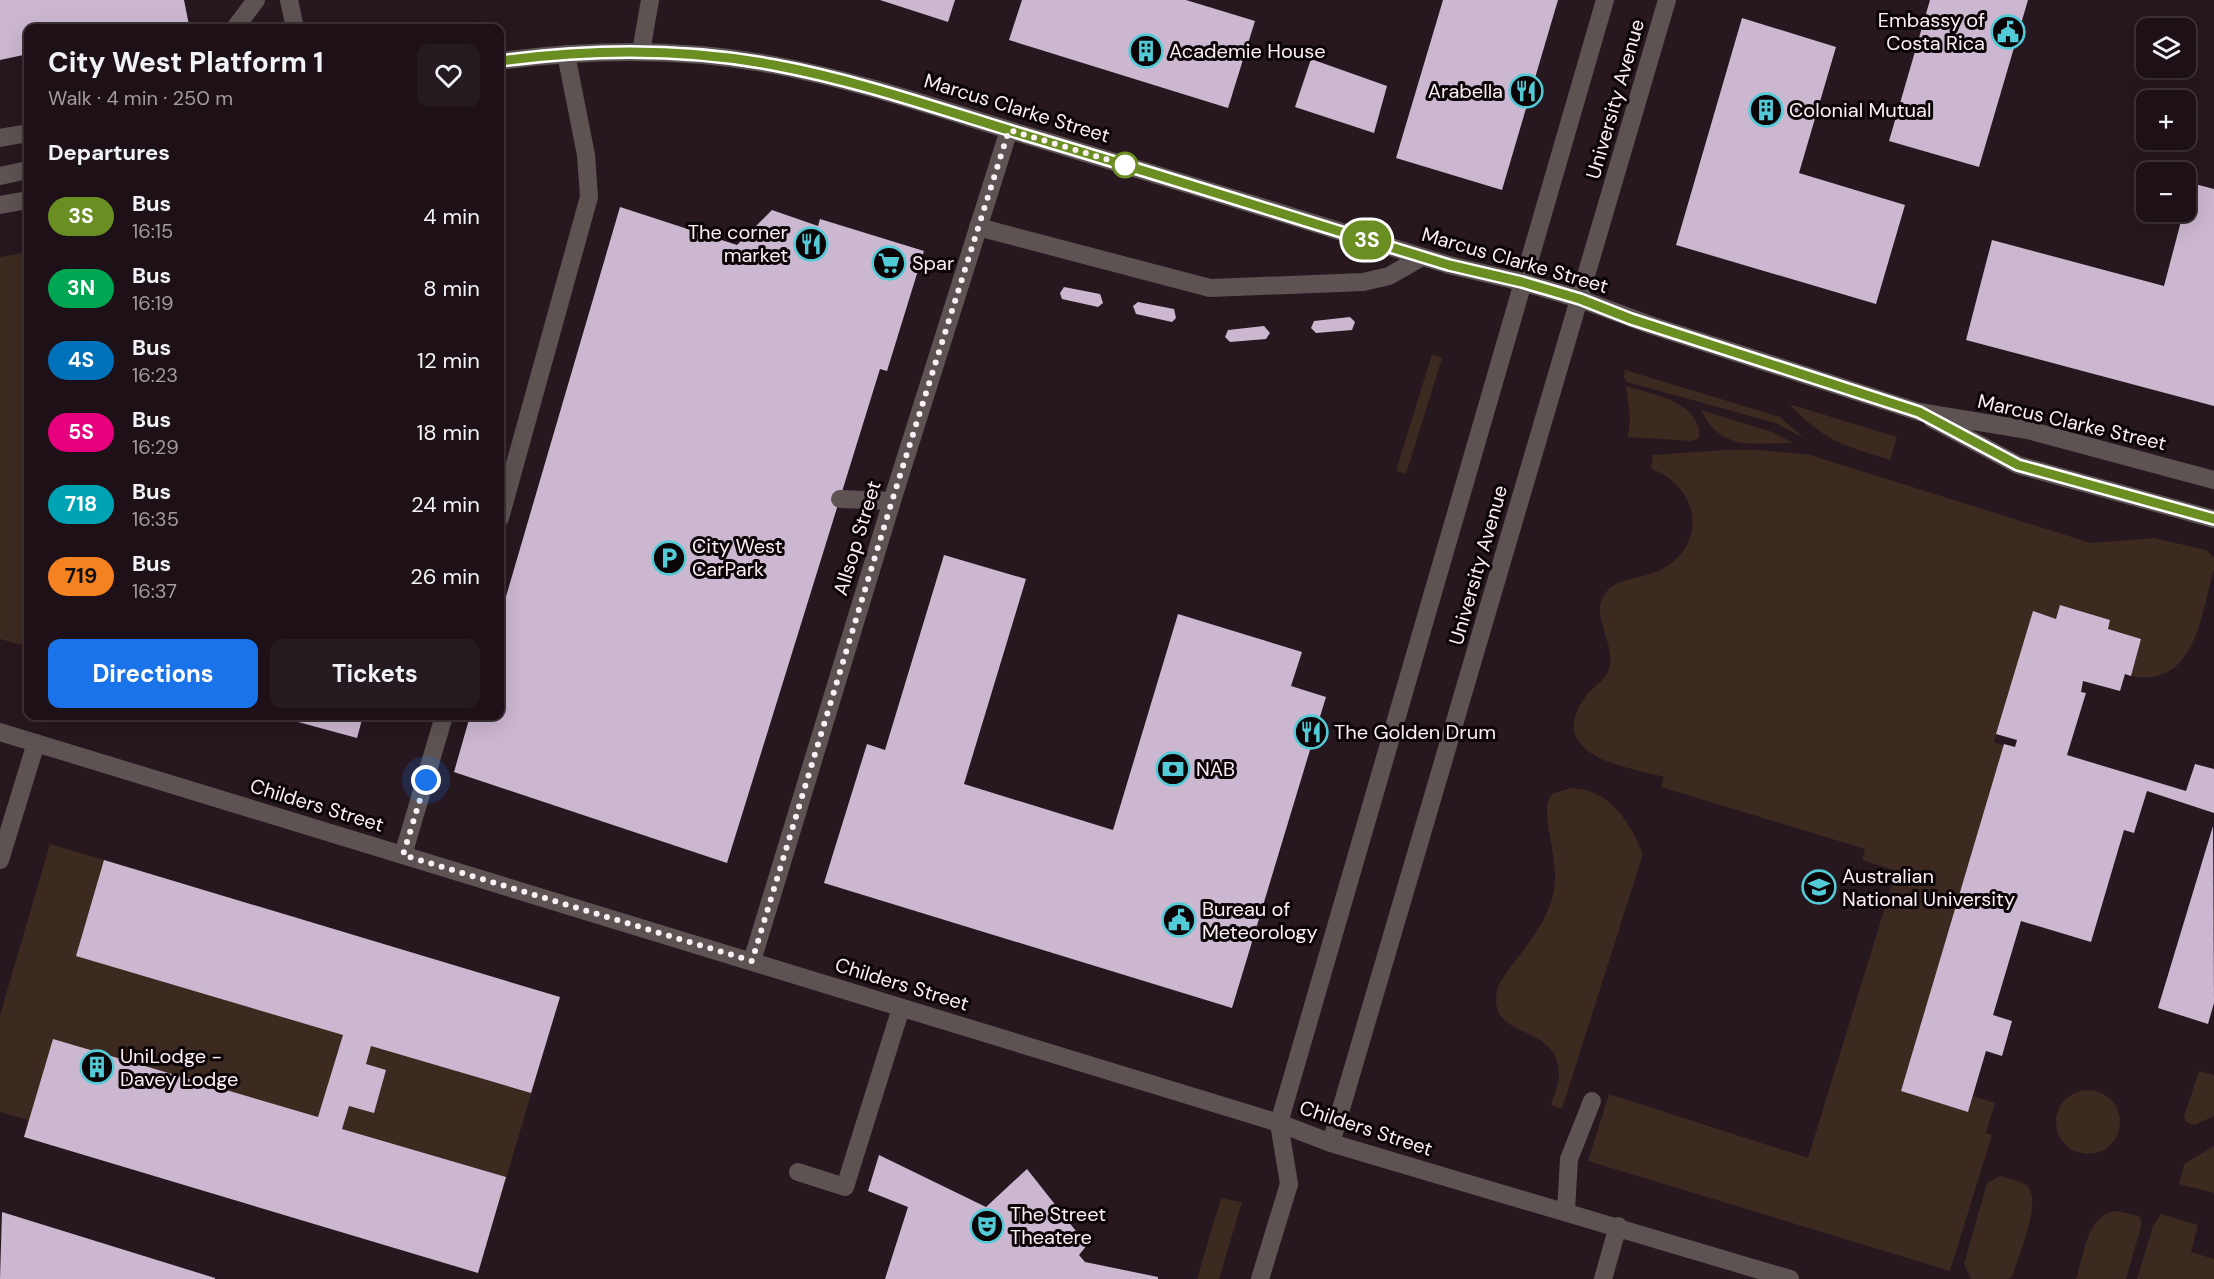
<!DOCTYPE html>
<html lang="en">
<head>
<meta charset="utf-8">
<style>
  :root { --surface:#1d1117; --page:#251a20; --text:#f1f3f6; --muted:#a09da1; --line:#3b3136; --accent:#1a73e8 }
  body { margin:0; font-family:"DM Sans",sans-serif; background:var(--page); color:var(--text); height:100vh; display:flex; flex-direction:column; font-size:22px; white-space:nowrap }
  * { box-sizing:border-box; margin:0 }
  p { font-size:20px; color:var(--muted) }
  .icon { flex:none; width:33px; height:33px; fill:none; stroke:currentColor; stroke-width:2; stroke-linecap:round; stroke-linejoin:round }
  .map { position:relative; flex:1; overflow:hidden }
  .details { position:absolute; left:24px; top:24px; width:480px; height:696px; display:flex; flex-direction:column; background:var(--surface); border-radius:12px; box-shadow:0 6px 24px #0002,0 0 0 2px var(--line) }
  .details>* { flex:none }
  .badge { padding:0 12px; border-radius:20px; font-size:21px; line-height:39px }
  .fabs { position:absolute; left:2136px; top:18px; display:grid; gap:12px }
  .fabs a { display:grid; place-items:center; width:60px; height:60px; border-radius:12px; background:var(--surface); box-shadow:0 6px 24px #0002,0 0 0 2px var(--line); font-size:30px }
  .you { position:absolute; width:30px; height:30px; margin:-15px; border:4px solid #fff; border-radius:50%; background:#1a73e8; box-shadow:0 0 0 9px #1a73e833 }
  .map>.badge { position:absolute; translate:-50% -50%; box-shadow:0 0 0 3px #fff }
  h2 { padding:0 24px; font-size:22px; line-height:54px }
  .round { display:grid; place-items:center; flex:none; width:63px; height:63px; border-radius:12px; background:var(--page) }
  .summary { display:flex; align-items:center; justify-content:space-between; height:102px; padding:0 24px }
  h1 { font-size:28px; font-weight:700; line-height:45px }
  .button { display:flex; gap:12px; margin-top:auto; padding:12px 24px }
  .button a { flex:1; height:69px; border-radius:12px; background:var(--accent); color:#fff; font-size:24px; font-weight:700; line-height:69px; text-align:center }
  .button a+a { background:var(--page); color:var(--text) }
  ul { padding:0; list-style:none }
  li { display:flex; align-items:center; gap:18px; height:72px; padding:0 24px }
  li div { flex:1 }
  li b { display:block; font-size:22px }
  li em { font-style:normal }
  li .badge { min-width:66px; font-weight:700; text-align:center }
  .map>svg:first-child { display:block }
  .green { fill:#3c2920 }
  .building { fill:#cbb7d0 }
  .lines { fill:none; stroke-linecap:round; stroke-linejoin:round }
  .service { stroke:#5d5353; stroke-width:18 }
  .pedestrian { stroke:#5d5353; stroke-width:18 }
  .minor { stroke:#5d5353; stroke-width:18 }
  .tertiary { stroke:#5d5353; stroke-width:18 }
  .line-casing { stroke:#fff; stroke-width:14 }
  .line { stroke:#6b8e23; stroke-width:9 }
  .walk { stroke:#fcf0f6; stroke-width:6; stroke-dasharray:0 10.8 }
  .stop-dot { fill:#fff; stroke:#6b8e23; stroke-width:3 }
  .labels { text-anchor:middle; stroke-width:6; stroke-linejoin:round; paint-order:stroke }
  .poi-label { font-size:20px; fill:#fcf0f6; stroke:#0c0508; text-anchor:start }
  .street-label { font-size:20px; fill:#fcf0f6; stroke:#0c0508 }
</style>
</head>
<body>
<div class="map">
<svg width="2214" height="1279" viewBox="0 0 2214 1279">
  <rect width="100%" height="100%" fill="#27171f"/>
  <g class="green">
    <polygon points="28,252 28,647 0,639 0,257"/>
    <polygon points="1432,354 1442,358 1406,474 1396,471"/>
    <polygon points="1625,370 1780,417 1804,438 1775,423 1627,382 1624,377"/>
    <path d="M 1626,386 C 1651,394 1703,402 1699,438 L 1691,441 L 1628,437 L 1630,417 Z"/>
    <path d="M 1789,404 L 1897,437 L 1890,460 C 1842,445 1826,442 1789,404 Z"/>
    <path d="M 1701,410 L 1772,432 L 1793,443 C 1753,443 1721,452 1701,410 Z"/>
    <path d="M 1724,450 L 1760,450 L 1810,455 L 2091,543 L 2154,538 L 2206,550 L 2214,557 L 2214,569 C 2201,615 2195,689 2131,676 L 2108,629 L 2110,620 L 2060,605 L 2056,619 L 2033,612 L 1994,742 L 2004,746 L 1901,1091 L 1968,1112 L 1973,1096 L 1995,1103 L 1986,1133 L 1992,1135 L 1950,1271 L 1588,1161 L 1609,1094 L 1808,1158 L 1896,871 L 1862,860 L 1865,849 L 1661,787 L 1664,777 C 1626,767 1544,756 1585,697 C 1593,686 1608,680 1610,665 C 1614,640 1588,613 1607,591 C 1621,574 1653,582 1676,559 C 1708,528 1690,482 1651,469 L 1653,455 Z"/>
    <path d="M 1570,788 C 1609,788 1630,822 1643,854 L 1562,1109 L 1551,1105 C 1554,1095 1559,1084 1559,1074 C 1558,1019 1480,1043 1499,984 C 1521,949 1557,918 1555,873 C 1554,849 1546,827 1547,803 L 1552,794 Z"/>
    <polygon points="50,844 560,997 478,1273 24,1137 28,1120 0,1112 0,1015"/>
    <polygon points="2199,1071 2214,1075 2214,1116 2195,1125 2186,1122 2184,1117"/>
    <circle cx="2088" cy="1122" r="32"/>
    <polygon points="2214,1146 2214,1193 2179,1184 2184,1164"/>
    <path d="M 2000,1176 C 2009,1179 2020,1180 2027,1186 C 2043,1201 2018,1257 2012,1277 L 2008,1279 L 1971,1279 L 1964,1264 L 1987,1183 Z"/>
    <polygon points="1221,1198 1242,1202 1219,1279 1197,1279"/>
    <path d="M 2116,1211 L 2139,1216 L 2142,1223 L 2126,1279 L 2076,1279 C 2084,1255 2087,1214 2116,1211 Z"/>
    <polygon points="2161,1214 2198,1225 2191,1252 2214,1259 2214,1279 2137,1279 2153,1226"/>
  </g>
  <g class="building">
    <polygon points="0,0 184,0 189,25 169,28 28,28 28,54 0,60"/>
    <polygon points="880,0 955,0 948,22"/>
    <polygon points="1022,0 1186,0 1255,21 1228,108 1009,40"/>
    <polygon points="1443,0 1558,0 1502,190 1396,158"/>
    <polygon points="1930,0 2028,0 1979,167 1889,141"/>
    <polygon points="1742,18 1836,47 1799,173 1905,205 1876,304 1676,245"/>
    <polygon points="1311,59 1387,86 1374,133 1295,107"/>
    <polygon points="2191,183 2214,189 2214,406 1966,340 1992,240 2164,286"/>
    <polygon points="620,207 737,245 772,210 818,226 820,219 924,251 887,371 880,369 727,863 454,772 470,716 500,716 500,617"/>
    <polygon points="1064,287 1100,294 1103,303 1098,307 1062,299 1060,293"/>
    <polygon points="1138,302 1174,309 1176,318 1172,322 1136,314 1133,306"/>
    <polygon points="1350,317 1355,322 1352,330 1316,333 1311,328 1314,321"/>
    <polygon points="1264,326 1270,333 1266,339 1230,342 1225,337 1228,330"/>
    <polygon points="944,555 1026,579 964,784 1113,830 1178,614 1302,652 1291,686 1326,697 1232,1008 824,883 867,744 885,750"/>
    <polygon points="2060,605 2110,620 2108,629 2141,639 2131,676 2125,674 2120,691 2083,681 2081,692 2086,693 2067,755 2186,791 2195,764 2214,769 2214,813 2147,791 2134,833 2124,830 2091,942 2021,921 1993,1015 2012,1021 2002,1056 1986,1051 1968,1112 1901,1091 2004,744 2015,747 2017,740 1996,734 2033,611 2056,619"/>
    <polygon points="276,716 363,716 357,738"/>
    <polygon points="2213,826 2214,1003 2208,1024 2158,1008"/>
    <polygon points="104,860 560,997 531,1093 371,1046 366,1064 386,1070 374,1113 349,1106 342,1129 506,1177 478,1273 24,1137 53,1039 318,1117 343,1035 76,956"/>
    <polygon points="879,1155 986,1207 1027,1169 1087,1245 1079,1255 1085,1262 1158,1277 1158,1279 885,1279 908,1207 868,1191"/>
    <polygon points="2,1212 215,1278 215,1279 0,1279"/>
  </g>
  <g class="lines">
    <g class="service">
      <polyline points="641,52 650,0"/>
      <polyline points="978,227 1210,288 1363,282 1389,276 1422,257"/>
      <polyline points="840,499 892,501"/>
      <polyline points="500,518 589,197 586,155 566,54"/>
      <polyline points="403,855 444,716"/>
      <polyline points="1279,1123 1289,1184"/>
      <polyline points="798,1172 845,1187 901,1008"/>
      <polyline points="1566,1211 1569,1159 1592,1101"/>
      <polyline points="1603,1279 1618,1226"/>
    </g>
    <polyline class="pedestrian" points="1260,1279 1289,1184"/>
    <g class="minor">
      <polyline points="289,0 295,28"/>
      <polyline points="0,205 28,200"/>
      <polyline points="0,732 1279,1123 1331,1143 1790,1279"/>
      <polyline points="0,860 36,743"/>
      <polyline points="752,961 892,501 1009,130"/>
      <polyline points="1279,1123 1605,0"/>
      <polyline points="1331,1143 1667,0"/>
    </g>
    <g class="tertiary">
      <polyline points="235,28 256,0"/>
      <path d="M 500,61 C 590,49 684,48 774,65 C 865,82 951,113 1039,139 C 1176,180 1312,223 1449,265 L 1522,282 L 1580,299 L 1653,326 L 1919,412 L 2028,430 L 2214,480"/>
      <polyline points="0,138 28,133"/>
      <polyline points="0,176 28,170"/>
      <polyline points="1932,419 2018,465 2214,519"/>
    </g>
  </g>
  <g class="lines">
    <g class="line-casing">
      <path id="line" d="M 500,61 C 590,49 684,48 774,65 C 860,81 942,110 1025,135 C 1167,177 1307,222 1449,265 L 1522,282 L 1580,299 L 1631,319 L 1919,412 L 2018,465 L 2214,519"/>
    </g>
    <use href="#line" class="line"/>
    <polyline class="walk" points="426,780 403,855 752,961 892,501 1009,130 1129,166 1125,165"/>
  </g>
  <defs>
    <g id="civic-ring" transform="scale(1.725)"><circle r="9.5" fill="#0c0508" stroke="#52cbd7" stroke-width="1.5"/><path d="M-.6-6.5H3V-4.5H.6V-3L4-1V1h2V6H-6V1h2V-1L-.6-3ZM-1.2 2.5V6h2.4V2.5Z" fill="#52cbd7"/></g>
    <g id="building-ring" transform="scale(1.725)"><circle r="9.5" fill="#0c0508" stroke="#52cbd7" stroke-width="1.5"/><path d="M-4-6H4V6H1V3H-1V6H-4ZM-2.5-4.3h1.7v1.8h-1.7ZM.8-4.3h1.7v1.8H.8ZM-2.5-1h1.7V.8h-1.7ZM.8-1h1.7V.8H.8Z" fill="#52cbd7"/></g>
    <g id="restaurant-ring" transform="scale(1.725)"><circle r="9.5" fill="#0c0508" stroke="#52cbd7" stroke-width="1.5"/><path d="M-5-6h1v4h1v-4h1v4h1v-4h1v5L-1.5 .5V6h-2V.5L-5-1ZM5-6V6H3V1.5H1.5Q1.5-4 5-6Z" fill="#52cbd7"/></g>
    <g id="supermarket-ring" transform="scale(1.725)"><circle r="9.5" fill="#0c0508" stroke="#52cbd7" stroke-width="1.5"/><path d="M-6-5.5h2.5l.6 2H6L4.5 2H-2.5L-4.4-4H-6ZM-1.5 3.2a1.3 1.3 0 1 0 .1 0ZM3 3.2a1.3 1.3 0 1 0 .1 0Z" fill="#52cbd7"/></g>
    <g id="parking-ring" transform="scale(1.725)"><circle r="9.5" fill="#0c0508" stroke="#52cbd7" stroke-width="1.5"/><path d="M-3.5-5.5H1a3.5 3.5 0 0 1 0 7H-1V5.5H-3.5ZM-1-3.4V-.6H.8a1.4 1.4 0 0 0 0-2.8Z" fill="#52cbd7"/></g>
    <g id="bank-ring" transform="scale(1.725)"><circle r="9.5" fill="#0c0508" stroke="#52cbd7" stroke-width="1.5"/><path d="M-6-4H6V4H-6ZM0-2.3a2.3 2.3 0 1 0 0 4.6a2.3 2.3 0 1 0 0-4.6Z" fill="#52cbd7"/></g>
    <g id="university-ring" transform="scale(1.725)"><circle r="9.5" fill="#0c0508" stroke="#52cbd7" stroke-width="1.5"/><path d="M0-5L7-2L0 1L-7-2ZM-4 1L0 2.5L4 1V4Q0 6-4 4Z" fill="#52cbd7"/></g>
    <g id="theatre-ring" transform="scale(1.725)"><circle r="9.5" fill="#0c0508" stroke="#52cbd7" stroke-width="1.5"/><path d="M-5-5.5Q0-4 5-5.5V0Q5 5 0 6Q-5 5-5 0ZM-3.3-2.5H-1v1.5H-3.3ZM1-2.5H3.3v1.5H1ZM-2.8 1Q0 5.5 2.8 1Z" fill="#52cbd7"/></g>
  </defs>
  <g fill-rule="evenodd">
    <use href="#civic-ring" x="2008" y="32"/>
    <use href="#building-ring" x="1146" y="51"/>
    <use href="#restaurant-ring" x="1526" y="91"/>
    <use href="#building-ring" x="1766" y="110"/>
    <use href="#restaurant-ring" x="811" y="244"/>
    <use href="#supermarket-ring" x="889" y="263"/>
    <use href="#parking-ring" x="669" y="558"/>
    <use href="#restaurant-ring" x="1311" y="732"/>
    <use href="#bank-ring" x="1173" y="769"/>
    <use href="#university-ring" x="1819" y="887"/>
    <use href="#civic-ring" x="1179" y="920"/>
    <use href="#building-ring" x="97" y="1067"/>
    <use href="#theatre-ring" x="987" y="1226"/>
  </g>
  <circle class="stop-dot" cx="1125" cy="165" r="12"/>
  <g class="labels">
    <g class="poi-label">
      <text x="1985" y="27" text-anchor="end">Embassy of<tspan x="1985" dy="23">Costa Rica</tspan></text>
      <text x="1169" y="58">Academie House</text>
      <text x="1503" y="98" text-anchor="end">Arabella</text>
      <text x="1789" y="117">Colonial Mutual</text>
      <text x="788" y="239" text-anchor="end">The corner<tspan x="788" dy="23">market</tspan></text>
      <text x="912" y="270">Spar</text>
      <text x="692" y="553">City West<tspan x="692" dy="23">CarPark</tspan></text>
      <text x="1334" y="739">The Golden Drum</text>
      <text x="1196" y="776">NAB</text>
      <text x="1842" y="883">Australian<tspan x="1842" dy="23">National University</tspan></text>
      <text x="1202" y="916">Bureau of<tspan x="1202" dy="23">Meteorology</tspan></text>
      <text x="120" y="1063">UniLodge -<tspan x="120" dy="23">Davey Lodge</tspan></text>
      <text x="1010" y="1221">The Street<tspan x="1010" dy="23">Theatere</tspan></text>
    </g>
    <g class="street-label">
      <text transform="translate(1615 99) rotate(-74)" y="7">University Avenue</text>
      <text transform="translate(1017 108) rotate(17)" y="7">Marcus Clarke Street</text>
      <text transform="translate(1515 260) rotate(16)" y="7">Marcus Clarke Street</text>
      <text transform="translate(2072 422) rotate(13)" y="7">Marcus Clarke Street</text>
      <text transform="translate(857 538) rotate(-73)" y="7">Allsop Street</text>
      <text transform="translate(1478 565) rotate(-74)" y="7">University Avenue</text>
      <text transform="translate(317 805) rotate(17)" y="7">Childers Street</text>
      <text transform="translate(902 984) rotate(17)" y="7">Childers Street</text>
      <text transform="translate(1366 1128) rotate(18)" y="7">Childers Street</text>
    </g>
  </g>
</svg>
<div class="fabs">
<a><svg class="icon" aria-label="layers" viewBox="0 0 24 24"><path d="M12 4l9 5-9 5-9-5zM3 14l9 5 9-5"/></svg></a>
<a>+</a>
<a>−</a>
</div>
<div class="you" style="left:426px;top:780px"></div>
<b class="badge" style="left:1367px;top:240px;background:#6b8e23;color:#fff">3S</b>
<section class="details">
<div class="summary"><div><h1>City West Platform 1</h1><p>Walk · 4 min · 250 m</p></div><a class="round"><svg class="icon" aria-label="heart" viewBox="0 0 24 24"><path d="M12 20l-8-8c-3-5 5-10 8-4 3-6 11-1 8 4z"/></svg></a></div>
<h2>Departures</h2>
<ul>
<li><span class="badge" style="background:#6b8e23;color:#fff">3S</span><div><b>Bus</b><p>16:15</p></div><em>4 min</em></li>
<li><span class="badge" style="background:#00a651;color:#fff">3N</span><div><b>Bus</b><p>16:19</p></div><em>8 min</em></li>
<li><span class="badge" style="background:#0072bc;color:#fff">4S</span><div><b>Bus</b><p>16:23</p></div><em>12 min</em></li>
<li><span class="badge" style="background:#e6007e;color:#fff">5S</span><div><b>Bus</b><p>16:29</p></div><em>18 min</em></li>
<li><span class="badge" style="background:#00a3b4;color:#fff">718</span><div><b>Bus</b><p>16:35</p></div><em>24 min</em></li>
<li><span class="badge" style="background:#f58220;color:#111">719</span><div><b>Bus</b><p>16:37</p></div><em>26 min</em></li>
</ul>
<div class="button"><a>Directions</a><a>Tickets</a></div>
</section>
</div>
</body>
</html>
